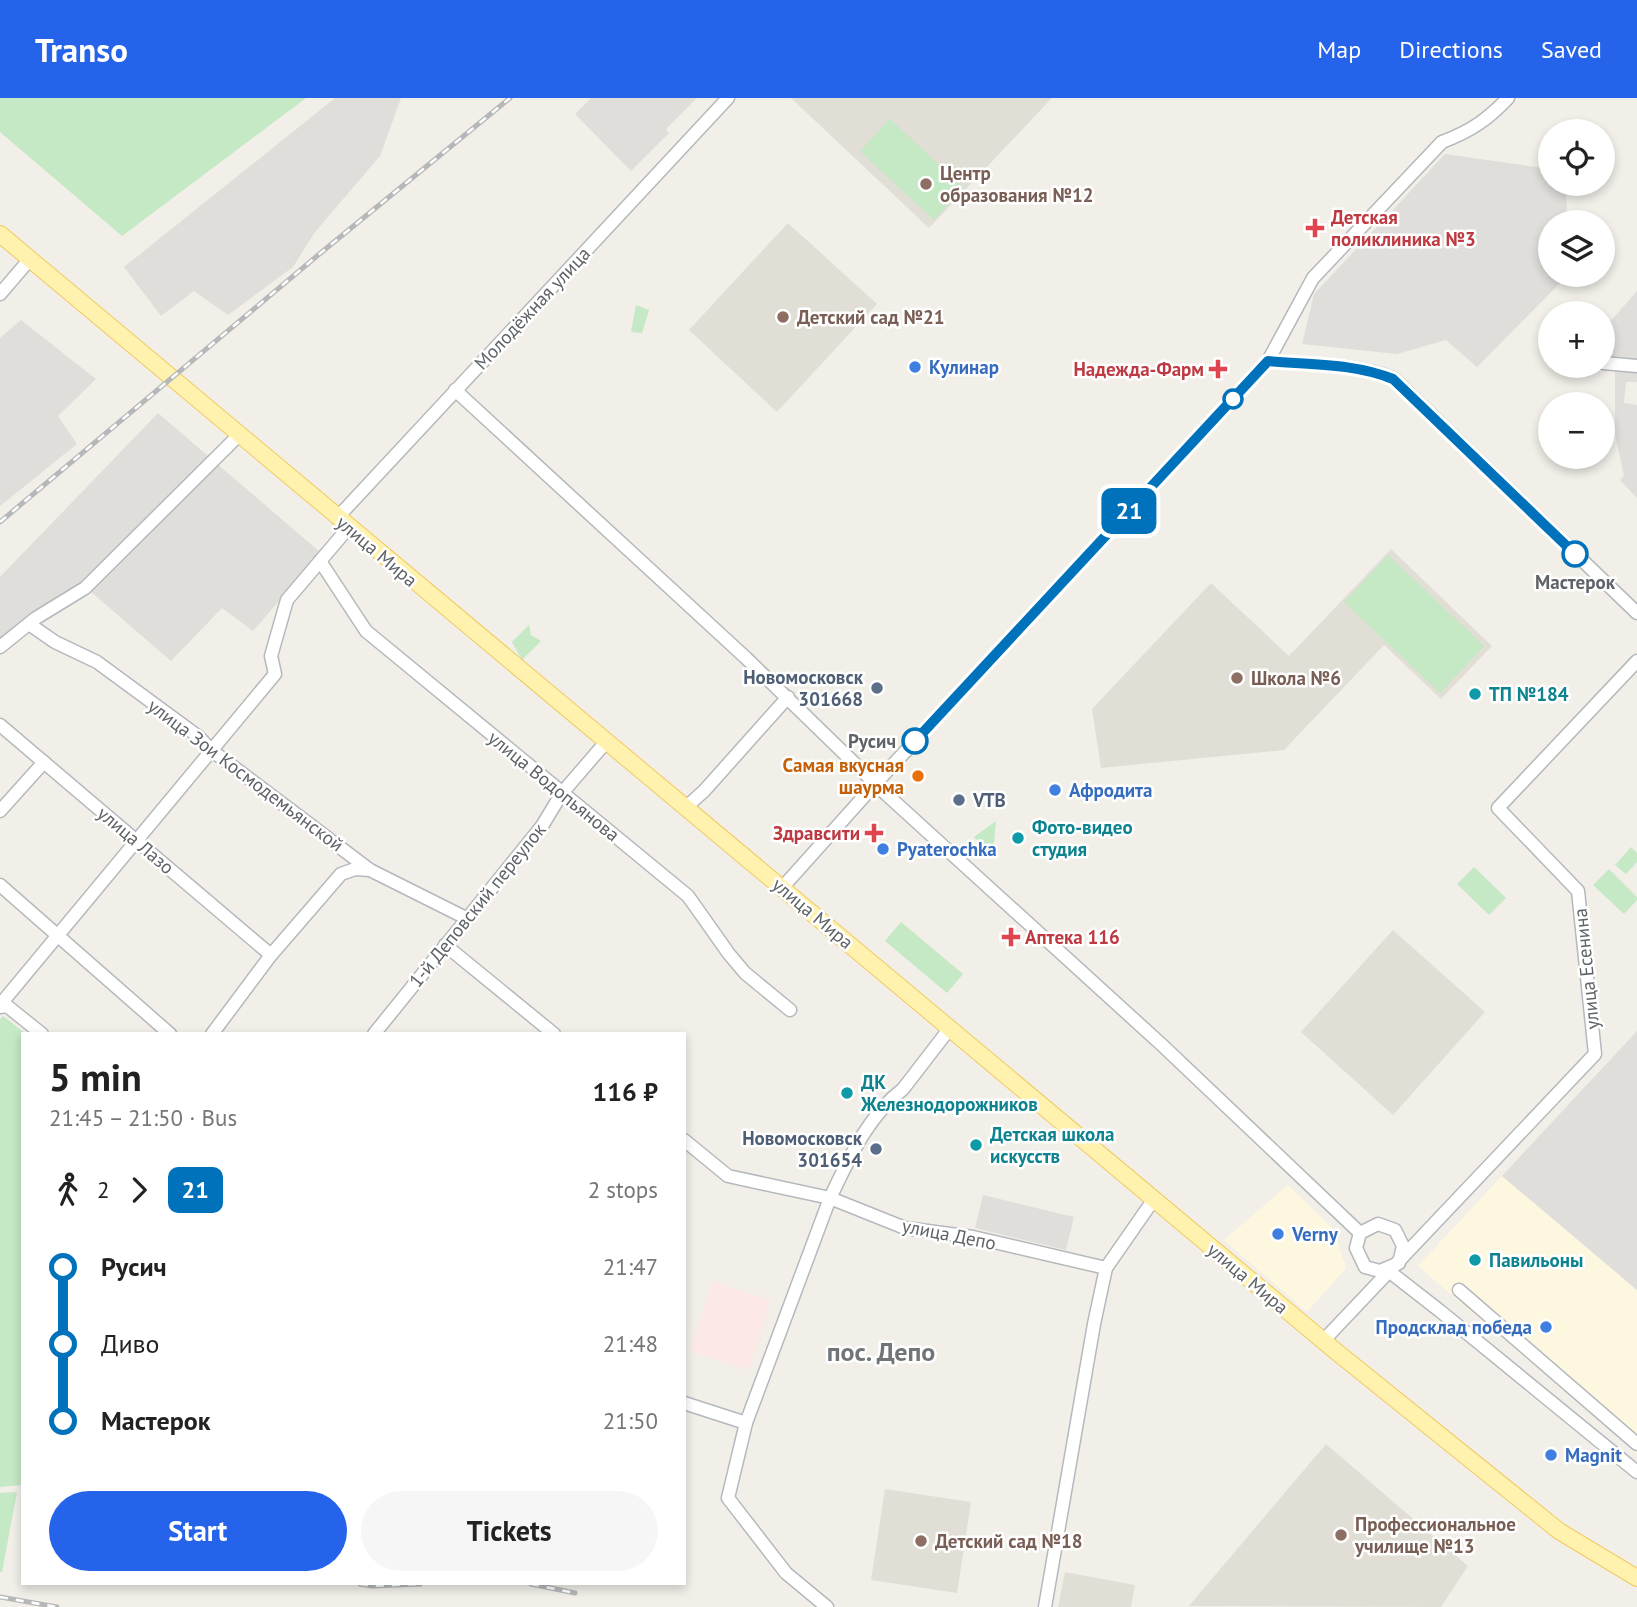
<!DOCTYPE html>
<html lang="en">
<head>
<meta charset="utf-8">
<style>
  :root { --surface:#fff; --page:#f6f6f6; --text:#222; --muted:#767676; --accent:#2563eb }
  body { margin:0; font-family:"PT Sans",sans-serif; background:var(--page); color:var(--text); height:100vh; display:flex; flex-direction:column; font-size:26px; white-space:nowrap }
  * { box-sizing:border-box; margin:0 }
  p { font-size:23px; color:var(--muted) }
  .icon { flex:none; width:38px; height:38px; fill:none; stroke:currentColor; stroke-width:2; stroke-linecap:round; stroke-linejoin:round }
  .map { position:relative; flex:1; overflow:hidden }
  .side { position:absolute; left:21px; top:934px; width:665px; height:553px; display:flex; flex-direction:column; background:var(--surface); border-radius:0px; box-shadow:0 4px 10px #0003 }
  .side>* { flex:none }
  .badge { padding:0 14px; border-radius:10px; font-size:24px; line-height:46px }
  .tools { position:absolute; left:1538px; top:21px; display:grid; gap:14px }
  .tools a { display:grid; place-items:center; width:77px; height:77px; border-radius:50%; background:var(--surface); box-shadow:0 4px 10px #0003; font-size:35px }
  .map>.badge { position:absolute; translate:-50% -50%; box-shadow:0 0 0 4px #fff }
  .legs { display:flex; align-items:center; gap:10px; height:77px; padding:0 28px; font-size:23px }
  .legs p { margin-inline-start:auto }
  .head { display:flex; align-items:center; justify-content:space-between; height:119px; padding:0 28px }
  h1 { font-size:38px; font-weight:600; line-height:52px }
  .cta { display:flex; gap:14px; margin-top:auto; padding:14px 28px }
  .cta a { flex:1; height:80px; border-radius:42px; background:var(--accent); color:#fff; font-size:28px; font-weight:600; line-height:80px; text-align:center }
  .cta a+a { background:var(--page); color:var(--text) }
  ul { padding:0 28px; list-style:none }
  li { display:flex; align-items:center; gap:24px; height:77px; font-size:26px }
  li i { display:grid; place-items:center; width:10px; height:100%; margin:0 9px; background:currentColor }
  li i::after { content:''; width:18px; height:18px; margin:-9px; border:5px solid; border-radius:50%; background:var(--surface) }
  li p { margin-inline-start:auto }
  li:first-child i { background:linear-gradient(#0000 50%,currentColor 0) }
  li:last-child i { background:linear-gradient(currentColor 50%,#0000 0) }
  header { display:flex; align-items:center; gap:42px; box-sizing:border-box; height:98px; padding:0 35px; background:var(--accent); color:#fff }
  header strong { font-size:33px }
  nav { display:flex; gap:38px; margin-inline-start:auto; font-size:24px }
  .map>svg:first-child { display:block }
  .commercial { fill:#fef7e0 }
  .industrial { fill:#e0deda }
  .education { fill:#e1ded6 }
  .medical { fill:#fce8e6 }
  .green { fill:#c5e8c5 }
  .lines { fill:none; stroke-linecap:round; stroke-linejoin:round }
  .minor-casing { stroke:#b5b8bc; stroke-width:15 }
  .major-casing { stroke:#f2c960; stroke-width:18 }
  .minor { stroke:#fff; stroke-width:12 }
  .major { stroke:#fff2af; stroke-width:16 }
  .rail-casing { stroke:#b6b7b8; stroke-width:5 }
  .rail { stroke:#fff; stroke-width:2.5; stroke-dasharray:8; stroke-linecap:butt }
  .line-1-casing { stroke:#fff; stroke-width:16 }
  .line-1 { stroke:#0072bc; stroke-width:10 }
  .education-dot { fill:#8d6e63; stroke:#fff; stroke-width:2.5 }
  .health-dot { fill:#e0444e; stroke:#fff; stroke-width:2.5 }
  .shop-dot { fill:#3f7fe0; stroke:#fff; stroke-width:2.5 }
  .stop-1-dot { fill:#fff; stroke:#0072bc; stroke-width:3.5 }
  .service-dot { fill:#5c6f8a; stroke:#fff; stroke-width:2.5 }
  .culture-dot { fill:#0f9aa8; stroke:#fff; stroke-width:2.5 }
  .food-dot { fill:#e8710a; stroke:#fff; stroke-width:2.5 }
  .labels { text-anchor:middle; stroke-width:5; stroke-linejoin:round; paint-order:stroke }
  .education-label { font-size:19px; font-weight:bold; fill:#785e54; stroke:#fff; text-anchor:start }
  .health-label { font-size:19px; font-weight:bold; fill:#be3a42; stroke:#fff; text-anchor:start }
  .street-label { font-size:19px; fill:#5f6368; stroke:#fff }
  .shop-label { font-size:19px; font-weight:bold; fill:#366cbe; stroke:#fff; text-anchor:start }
  .stop-label { font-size:19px; font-weight:bold; fill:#5f6368; stroke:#fff }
  .service-label { font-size:19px; font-weight:bold; fill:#4e5e75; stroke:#fff; text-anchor:end }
  .culture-label { font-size:19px; font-weight:bold; fill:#0d838f; stroke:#fff; text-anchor:start }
  .food-label { font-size:19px; font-weight:bold; fill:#c56008; stroke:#fff; text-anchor:end }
  .district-label { font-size:26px; font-weight:bold; fill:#70757a; stroke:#fff }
</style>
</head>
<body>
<header>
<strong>Transo</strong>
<nav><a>Map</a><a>Directions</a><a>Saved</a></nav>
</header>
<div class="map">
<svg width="1637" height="1509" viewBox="0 0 1637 1509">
  <rect width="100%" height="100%" fill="#f1efe8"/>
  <g class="commercial">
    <polygon points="1502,1078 1637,1192 1637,1356 1418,1168"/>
    <polygon points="1288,1087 1334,1132 1346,1170 1307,1214 1224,1142"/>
  </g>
  <g class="industrial">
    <polygon points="335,0 401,0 380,58 315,134 293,169 228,217 194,193 161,218 124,169"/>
    <polygon points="591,0 697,0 666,31 669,35 631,73 575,16"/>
    <polygon points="1445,56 1550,71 1550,86 1566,86 1567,124 1550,124 1550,177 1568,177 1477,269 1446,242 1397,256 1302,246 1314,196"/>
    <polygon points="1637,193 1637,284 1626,284 1624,305 1637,307 1637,400 1620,382 1624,378 1615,336 1615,270 1574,268 1603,268 1603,232"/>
    <polygon points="21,222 96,281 58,318 77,346 0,408 0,240"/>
    <polygon points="158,315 321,455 253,533 222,510 171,563 90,493 0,549 0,479"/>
    <polygon points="1637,933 1637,1192 1502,1078"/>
    <polygon points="983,1097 1074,1119 1066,1152 975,1130"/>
  </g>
  <g class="education">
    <polygon points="791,0 1052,0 929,130"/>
    <polygon points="788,125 877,206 777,314 689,232"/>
    <polygon points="1391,451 1492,548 1441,601 1384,547 1284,652 1101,670 1092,611 1211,485 1289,558"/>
    <polygon points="1393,832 1485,914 1393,1017 1301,934"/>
    <polygon points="1326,1346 1468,1468 1441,1509 1189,1508"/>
    <polygon points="885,1391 971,1404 957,1495 871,1482"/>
    <polygon points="1065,1474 1135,1487 1131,1509 1058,1509"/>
  </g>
  <polygon class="medical" points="712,1183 771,1202 749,1272 690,1253"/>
  <g class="green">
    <polygon points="0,0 306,0 122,138 0,34"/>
    <polygon points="890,21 964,90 934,122 860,53"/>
    <polygon points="636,207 649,212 642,235 631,234"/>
    <polygon points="1388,457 1484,548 1440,595 1344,504"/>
    <polygon points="529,527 531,537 541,543 522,562 512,544"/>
    <polygon points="996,723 993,757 974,739"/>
    <polygon points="1631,749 1637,755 1637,764 1626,776 1615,767"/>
    <polygon points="1474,769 1506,800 1489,817 1457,786"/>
    <polygon points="1609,771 1637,799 1637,802 1624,816 1593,787"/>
    <polygon points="901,824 963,876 947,895 885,843"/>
    <polygon points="3,918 26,936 23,936 23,1387 0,1389 0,921"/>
    <polygon points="17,1394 2,1474 0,1474 0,1395"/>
  </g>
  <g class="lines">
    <g class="minor-casing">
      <g id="minor">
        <polyline points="0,196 30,161"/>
        <path d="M 1268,263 C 1310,267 1354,265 1393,280 L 1637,515"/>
        <polyline points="1603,265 1637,268"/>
        <polyline points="455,292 746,560 886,696 1162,947 1360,1135"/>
        <polyline points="337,420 728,0"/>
        <polyline points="320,463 366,533 688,798 729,856 745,875 790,912"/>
        <polyline points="29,526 55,544 97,564 199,639 211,652 370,772 466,820"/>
        <polyline points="0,549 36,520 85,490 239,337"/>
        <polyline points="0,627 271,857"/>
        <polyline points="685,710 704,693 788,599"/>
        <polyline points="0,713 44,664"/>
        <polyline points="0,787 170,936"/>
        <path d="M 782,790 L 876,685 L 1268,263 L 1313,180 L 1442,44 C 1471,33 1487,22 1508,0"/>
        <polyline points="445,847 554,936"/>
        <polyline points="0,907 275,576 271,558 287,502 349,429"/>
        <polyline points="0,909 7,908 42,936"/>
        <polyline points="212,936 271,857 341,776 355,771 370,772"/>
        <polyline points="374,936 542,728 562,695 606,644"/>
        <path d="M 684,1042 L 728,1078 L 830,1100 C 849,1061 867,1019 903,991 L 950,930"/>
        <polygon points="1378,1126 1395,1132 1403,1148 1399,1165 1380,1173 1365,1169 1356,1150 1360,1135"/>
        <polyline points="1106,1170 1154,1101"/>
        <polyline points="1390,1174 1440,1213 1637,1374"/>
        <polyline points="1459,1192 1637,1346"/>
        <polyline points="1323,1243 1595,956 1578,793 1498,710 1637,563"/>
        <polyline points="684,1305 746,1325"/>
        <polyline points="827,1509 786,1475 728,1400 746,1325 830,1100 905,1130 973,1139 1106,1170 1094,1226 1045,1509"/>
      </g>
    </g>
    <g class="major-casing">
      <polyline id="major" points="0,136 1333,1251 1559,1433 1637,1480"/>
    </g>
    <use href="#minor" class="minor"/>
    <use href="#major" class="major"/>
    <g class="rail-casing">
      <g id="rail">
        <polyline points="0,424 323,153 510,0"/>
        <polyline points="360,1486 372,1488 420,1486"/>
        <polyline points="531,1486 575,1495"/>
        <polyline points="0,1499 57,1509"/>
      </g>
    </g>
    <use href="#rail" class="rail"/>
  </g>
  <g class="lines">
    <g class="line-1-casing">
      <path id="line-1" d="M 915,643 L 1268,263 C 1310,267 1354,265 1393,281 L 1575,456"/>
    </g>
    <use href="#line-1" class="line-1"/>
  </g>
  <g class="education-dot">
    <circle cx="926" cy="86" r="7"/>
    <circle cx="783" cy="219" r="7"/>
    <circle cx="1237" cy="580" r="7"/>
    <circle cx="1341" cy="1437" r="7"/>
    <circle cx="921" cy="1443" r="7"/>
  </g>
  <g class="health-dot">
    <path d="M1311.5 119.5h7v7h7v7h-7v7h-7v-7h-7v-7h7z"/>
    <path d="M1214.5 260.5h7v7h7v7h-7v7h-7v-7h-7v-7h7z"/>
    <path d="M870.5 724.5h7v7h7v7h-7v7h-7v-7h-7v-7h7z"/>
    <path d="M1007.5 828.5h7v7h7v7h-7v7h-7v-7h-7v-7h7z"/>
  </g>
  <g class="shop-dot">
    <circle cx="915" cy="269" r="7"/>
    <circle cx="1055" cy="692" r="7"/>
    <circle cx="883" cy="751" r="7"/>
    <circle cx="1278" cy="1136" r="7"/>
    <circle cx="1546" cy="1229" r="7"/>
    <circle cx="1551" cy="1357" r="7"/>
  </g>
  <g class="stop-1-dot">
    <circle cx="1233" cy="301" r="9"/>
    <circle cx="1575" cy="456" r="12"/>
    <circle cx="915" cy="643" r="12"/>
  </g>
  <g class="service-dot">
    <circle cx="877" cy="590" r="7"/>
    <circle cx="959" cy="702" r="7"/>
    <circle cx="876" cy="1051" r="7"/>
  </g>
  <g class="culture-dot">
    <circle cx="1475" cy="596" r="7"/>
    <circle cx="1018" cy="740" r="7"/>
    <circle cx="847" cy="995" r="7"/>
    <circle cx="976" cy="1047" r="7"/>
    <circle cx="1475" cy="1162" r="7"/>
  </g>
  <circle class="food-dot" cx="918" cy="678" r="7"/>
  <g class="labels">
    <g class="education-label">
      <text x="940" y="82">Центр<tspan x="940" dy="22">образования №12</tspan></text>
      <text x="797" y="226">Детский сад №21</text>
      <text x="1251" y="587">Школа №6</text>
      <text x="1355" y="1433">Профессиональное<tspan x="1355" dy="22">училище №13</tspan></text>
      <text x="935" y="1450">Детский сад №18</text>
    </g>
    <g class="health-label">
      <text x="1331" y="126">Детская<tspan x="1331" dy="22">поликлиника №3</tspan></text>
      <text x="1204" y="278" text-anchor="end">Надежда-Фарм</text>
      <text x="860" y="742" text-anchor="end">Здравсити</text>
      <text x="1025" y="846">Аптека 116</text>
    </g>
    <g class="street-label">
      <text transform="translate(532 210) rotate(-47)" y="7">Молодёжная улица</text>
      <text transform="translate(377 453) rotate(40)" y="7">улица Мира</text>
      <text transform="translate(246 677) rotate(37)" y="7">улица Зои Космодемьянской</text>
      <text transform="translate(554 688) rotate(39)" y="7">улица Водопьянова</text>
      <text transform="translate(136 742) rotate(40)" y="7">улица Лазо</text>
      <text transform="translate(477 807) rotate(-51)" y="7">1-й Деповский переулок</text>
      <text transform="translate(813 815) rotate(40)" y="7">улица Мира</text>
      <text transform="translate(1586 871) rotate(-96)" y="7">улица Есенина</text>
      <text transform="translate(949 1136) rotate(11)" y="7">улица Депо</text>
      <text transform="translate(1248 1180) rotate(40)" y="7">улица Мира</text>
    </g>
    <g class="shop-label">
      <text x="929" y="276">Кулинар</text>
      <text x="1069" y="699">Афродита</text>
      <text x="897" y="758">Pyaterochka</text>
      <text x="1292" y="1143">Verny</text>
      <text x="1532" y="1236" text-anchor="end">Продсклад победа</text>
      <text x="1565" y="1364">Magnit</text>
    </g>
    <g class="stop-label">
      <text x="1575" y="491">Мастерок</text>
      <text x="896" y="650" text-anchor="end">Русич</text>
    </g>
    <g class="service-label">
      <text x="863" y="586">Новомосковск<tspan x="863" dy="22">301668</tspan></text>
      <text x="973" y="709" text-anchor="start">VTB</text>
      <text x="862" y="1047">Новомосковск<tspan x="862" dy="22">301654</tspan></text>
    </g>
    <g class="culture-label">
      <text x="1489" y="603">ТП №184</text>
      <text x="1032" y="736">Фото-видео<tspan x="1032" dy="22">студия</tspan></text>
      <text x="861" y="991">ДК<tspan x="861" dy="22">Железнодорожников</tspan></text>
      <text x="990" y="1043">Детская школа<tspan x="990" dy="22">искусств</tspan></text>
      <text x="1489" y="1169">Павильоны</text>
    </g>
    <g class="food-label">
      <text x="904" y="674">Самая вкусная<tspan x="904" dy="22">шаурма</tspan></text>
    </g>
    <g class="district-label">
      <text x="881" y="1263">пос. Депо</text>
    </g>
  </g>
</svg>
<div class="tools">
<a><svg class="icon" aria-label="locate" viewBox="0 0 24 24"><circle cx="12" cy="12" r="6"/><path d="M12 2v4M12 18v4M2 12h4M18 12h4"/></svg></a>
<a><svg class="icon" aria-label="layers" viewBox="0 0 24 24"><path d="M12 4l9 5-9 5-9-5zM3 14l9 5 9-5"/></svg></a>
<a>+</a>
<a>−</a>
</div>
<b class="badge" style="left:1129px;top:413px;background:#0072bc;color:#fff">21</b>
<section class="side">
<div class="head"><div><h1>5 min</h1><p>21:45 – 21:50 · Bus</p></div><b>116 ₽</b></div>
<div class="legs"><svg class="icon" aria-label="walk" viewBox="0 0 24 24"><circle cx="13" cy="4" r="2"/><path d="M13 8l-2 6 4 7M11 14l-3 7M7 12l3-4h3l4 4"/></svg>2<svg class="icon" aria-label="forward" viewBox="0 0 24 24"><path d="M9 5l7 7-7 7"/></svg><b class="badge" style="background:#0072bc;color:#fff">21</b><p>2 stops</p></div>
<ul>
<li><i style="color:#0072bc"></i><b>Русич</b><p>21:47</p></li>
<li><i style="color:#0072bc"></i><span>Диво</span><p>21:48</p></li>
<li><i style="color:#0072bc"></i><b>Мастерок</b><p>21:50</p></li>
</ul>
<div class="cta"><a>Start</a><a>Tickets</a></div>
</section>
</div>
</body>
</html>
